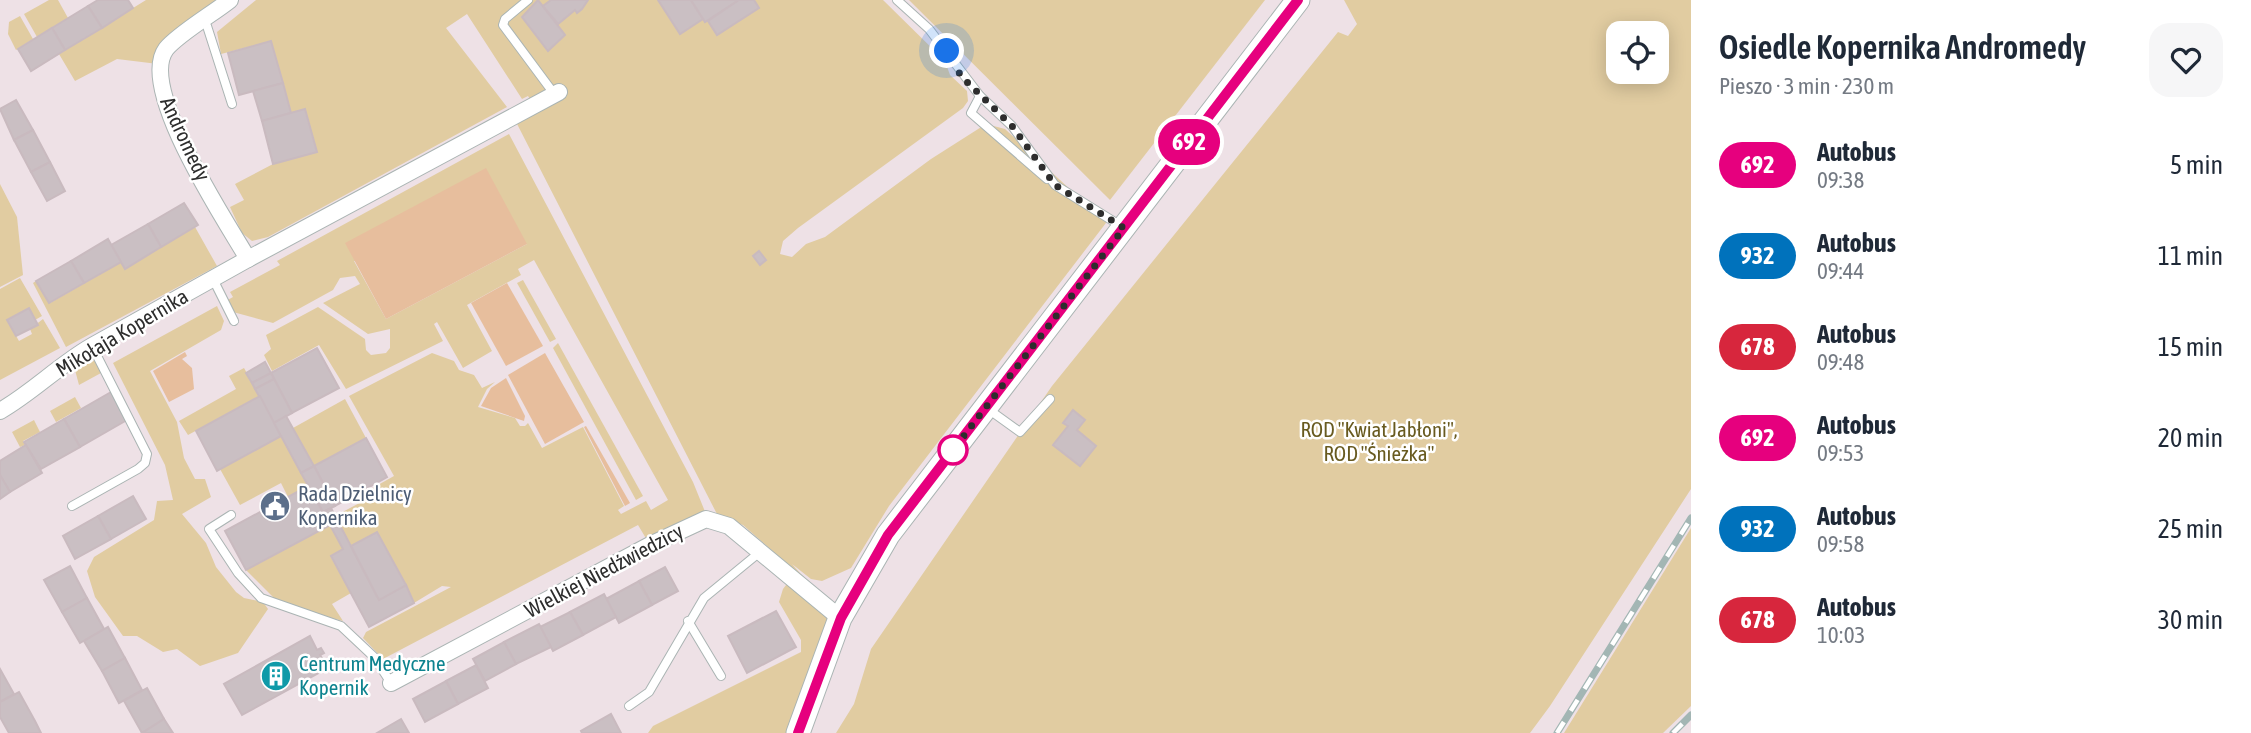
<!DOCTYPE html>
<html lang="pl">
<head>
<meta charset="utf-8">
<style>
  :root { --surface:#fff; --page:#f6f6f7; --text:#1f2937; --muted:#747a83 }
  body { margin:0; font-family:"Asap Condensed",sans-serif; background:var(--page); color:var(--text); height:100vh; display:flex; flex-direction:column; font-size:26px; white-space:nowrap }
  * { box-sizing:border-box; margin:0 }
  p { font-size:23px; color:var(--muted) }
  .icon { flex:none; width:38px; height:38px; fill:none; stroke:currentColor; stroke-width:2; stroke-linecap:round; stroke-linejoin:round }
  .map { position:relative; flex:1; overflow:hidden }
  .drawer { display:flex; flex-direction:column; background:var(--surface); width:560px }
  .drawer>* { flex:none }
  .badge { padding:0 14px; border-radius:23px; font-size:24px; line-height:46px }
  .controls { position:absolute; left:1606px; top:21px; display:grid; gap:14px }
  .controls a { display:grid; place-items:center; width:63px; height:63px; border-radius:14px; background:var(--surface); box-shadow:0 4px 18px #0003; font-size:35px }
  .you { position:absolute; width:35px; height:35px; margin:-18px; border:5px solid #fff; border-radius:50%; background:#1a73e8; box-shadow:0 0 0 10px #1a73e833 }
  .map>.badge { position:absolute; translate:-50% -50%; box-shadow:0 0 0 4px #fff }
  .round { display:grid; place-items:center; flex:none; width:74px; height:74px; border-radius:21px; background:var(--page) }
  .headline { display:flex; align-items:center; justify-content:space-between; height:119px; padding:0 28px }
  h1 { font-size:33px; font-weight:600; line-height:52px }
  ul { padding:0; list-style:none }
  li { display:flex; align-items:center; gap:21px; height:91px; padding:0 28px }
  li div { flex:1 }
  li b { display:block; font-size:26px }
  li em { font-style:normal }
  li .badge { min-width:77px; font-weight:700; text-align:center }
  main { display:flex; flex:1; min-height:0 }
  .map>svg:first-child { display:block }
  .green { fill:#e1cca1; fill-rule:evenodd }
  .pitch { fill:#e7be9d }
  .building { fill:#cabfc3; stroke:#c9babf; stroke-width:2 }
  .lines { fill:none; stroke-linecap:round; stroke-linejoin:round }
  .lane-casing { stroke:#aab4b3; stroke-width:10 }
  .street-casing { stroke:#aab4b3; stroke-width:18 }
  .secondary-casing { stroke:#aab4b3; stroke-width:25 }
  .lane { stroke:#fff; stroke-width:8 }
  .street { stroke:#fff; stroke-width:16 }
  .secondary { stroke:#fff; stroke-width:23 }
  .rail-casing { stroke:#a3b6b4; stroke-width:7 }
  .rail { stroke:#fff; stroke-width:4.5; stroke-dasharray:13; stroke-linecap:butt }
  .line-casing { stroke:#fff; stroke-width:16 }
  .line { stroke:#e6007e; stroke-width:10 }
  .walk { stroke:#2d2d2d; stroke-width:7; stroke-dasharray:0 12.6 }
  .stop-dot { fill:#fff; stroke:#e6007e; stroke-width:3.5 }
  .labels { text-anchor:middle; stroke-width:5; stroke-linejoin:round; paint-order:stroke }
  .street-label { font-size:21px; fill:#2d2d2d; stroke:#fff }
  .park-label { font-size:21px; fill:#685a1f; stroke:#fff }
  .service-label { font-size:21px; fill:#4e5e75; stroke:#fff; text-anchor:start }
  .culture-label { font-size:21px; fill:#0d838f; stroke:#fff; text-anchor:start }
</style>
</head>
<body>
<main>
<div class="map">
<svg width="1691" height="733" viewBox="0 0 1691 733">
  <rect width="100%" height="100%" fill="#eee1e6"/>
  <g class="green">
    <polygon points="49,0 58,0 68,18 37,37 24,14"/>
    <polygon points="146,0 225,0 158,64 117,59 75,81 59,54"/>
    <polygon points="256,0 883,0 945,61 950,75 967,91 968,101 963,108 798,228 783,241 780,254 792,257 806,244 825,237 931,159 986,124 1005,129 1087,205 1109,219 889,506 851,568 822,581 811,579 792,564 840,618 798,733 648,733 653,726 801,652 801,640 779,602 783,589 796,572 743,525 718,516 515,120 536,109 528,96 522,99 467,14 446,28 507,107 268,237 252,241 242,233 230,207 244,200 235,184 273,164 317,151 305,110 291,113 271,41 221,54 217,32"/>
    <polygon points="909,0 1265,0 1110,200"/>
    <path d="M 1344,0 L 1691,0 L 1691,489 L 1550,706 L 1530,733 L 836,733 L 854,704 L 871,649 L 1052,386 L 1338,32 L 1348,36 L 1357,24 ZM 1619,33 L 1657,33 L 1657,72 L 1619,72 Z"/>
    <polygon points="20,16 33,39 16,50 8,34 9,22"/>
    <path d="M 509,134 L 693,482 L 708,519 L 650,545 L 638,525 L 383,659 L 363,638 L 366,632 L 451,587 L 442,586 L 414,603 L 376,533 L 351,546 L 335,516 L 367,499 L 369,490 L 394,476 L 349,396 L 432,353 L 454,361 L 459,370 L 474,375 L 482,388 L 495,382 L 487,389 L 478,407 L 515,418 L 520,426 L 525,426 L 528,423 L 542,448 L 583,427 L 624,506 L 618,510 L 621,514 L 646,501 L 651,510 L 668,500 L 534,260 L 518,269 L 521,275 L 467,305 L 492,351 L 463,368 L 437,322 L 434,324 L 443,341 L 346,389 L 319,345 L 272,371 L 264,355 L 271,349 L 266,335 L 318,307 L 365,339 L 366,350 L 371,355 L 386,353 L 390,348 L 390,329 L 368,334 L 323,303 L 360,284 L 355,276 L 340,278 L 333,290 L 273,323 L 233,312 L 226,301 L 233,297 L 230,292 L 280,265 L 277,261 ZM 527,244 L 386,319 L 354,261 Z"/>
    <polygon points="0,184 17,217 23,275 0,287"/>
    <polygon points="195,227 217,266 66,347 33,283 36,281 50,303 121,262 161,247"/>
    <polygon points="20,278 42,316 35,320 29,308 7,320 19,341 32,334 30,329 43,319 60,348 0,380 0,289"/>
    <polygon points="523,280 556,339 550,342 517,283"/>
    <polygon points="217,306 224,321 221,330 150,371 177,422 184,458 195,479 205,479 211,497 182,514 206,543 216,567 236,592 244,598 263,602 268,609 238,653 200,666 177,649 163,652 137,636 123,636 95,597 87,571 94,557 154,520 157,501 173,500 165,465 113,363"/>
    <polygon points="558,343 643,496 636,500 553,348"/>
    <polygon points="95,360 101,373 79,385 75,370"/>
    <polygon points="244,368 260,396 188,435 179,421 236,389 229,376"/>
    <polygon points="75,397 81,408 56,422 50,411"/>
    <polygon points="345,399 366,438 314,466 293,428"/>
    <polygon points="34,420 40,432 23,441 25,445 20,447 12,432"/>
    <polygon points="281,436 308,486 288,497 281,483 240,505 220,469"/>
    <polygon points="330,525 343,549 331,557 351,593 332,604 343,621 281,605 246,570"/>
    <polygon points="1691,528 1691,706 1663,733 1564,733"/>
  </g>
  <g class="pitch">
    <polygon points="486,168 527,244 386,319 345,243"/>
    <polygon points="507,283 543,346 506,366 471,303"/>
    <polygon points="185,352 187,356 182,359 192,368 194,389 169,402 153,371"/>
    <polygon points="545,353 584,422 545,444 508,375"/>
    <polygon points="506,378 525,416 524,421 481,406 491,388"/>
    <polygon points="586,426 630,503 625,506 584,427"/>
  </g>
  <g class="building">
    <polygon points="98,0 128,0 133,8 102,28 88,6"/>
    <polygon points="538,0 565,35 548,51 522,17"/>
    <polygon points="551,0 588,0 582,9 577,13 575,10 558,24 543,6"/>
    <polygon points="658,0 691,0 703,19 680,34"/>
    <polygon points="691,0 739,0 705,22"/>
    <polygon points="739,0 754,0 759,8 717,35 708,21"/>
    <polygon points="88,6 102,28 65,50 52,28"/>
    <polygon points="52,28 65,50 31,71 18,49"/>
    <polygon points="271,41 283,83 239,95 228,53"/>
    <polygon points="283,83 291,113 262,121 253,91"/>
    <polygon points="16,100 33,130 14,140 0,109"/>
    <polygon points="305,109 317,152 273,164 262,121"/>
    <polygon points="33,130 50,162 31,172 14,140"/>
    <polygon points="50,162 65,191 47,201 31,172"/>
    <polygon points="184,203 198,225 161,247 148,224"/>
    <polygon points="148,224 161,247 125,269 111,245"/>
    <polygon points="108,239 121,262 84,283 71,261"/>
    <polygon points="759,251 766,260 760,265 753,256"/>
    <polygon points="71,261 84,283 49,303 36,281"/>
    <polygon points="29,308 38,325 16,336 7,320"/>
    <polygon points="317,348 339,388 292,413 271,373"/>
    <polygon points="265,362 271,373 252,383 246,373"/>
    <polygon points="271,373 274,379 255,389 252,383"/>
    <polygon points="274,379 292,413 274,423 255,389"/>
    <polygon points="111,392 127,420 80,447 64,419"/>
    <polygon points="260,396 281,436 217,471 196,431"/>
    <polygon points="1073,410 1085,420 1077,430 1096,446 1080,466 1053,445 1068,426 1063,423"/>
    <polygon points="286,416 314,466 301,473 274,423"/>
    <polygon points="64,419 80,447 41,469 24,442"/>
    <polygon points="366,438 387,477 335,506 314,466"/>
    <polygon points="26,445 42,473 10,492 0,475 0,461"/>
    <polygon points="314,466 335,506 323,512 301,473"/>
    <polygon points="0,475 10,492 0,499"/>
    <polygon points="308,486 330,525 246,570 225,531"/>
    <polygon points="133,496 146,519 111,539 98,516"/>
    <polygon points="331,508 379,600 406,585 414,603 369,627 331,556 343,549 323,512"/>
    <polygon points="98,516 111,539 75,559 63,536"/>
    <polygon points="377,532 406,585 379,600 351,546"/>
    <polygon points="70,566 87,598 62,612 44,580"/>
    <polygon points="665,567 678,591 652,605 639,581"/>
    <polygon points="639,581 652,605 619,623 606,599"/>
    <polygon points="604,594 616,617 583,635 570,612"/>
    <polygon points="87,598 104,629 80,643 62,612"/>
    <polygon points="776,611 796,647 747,673 728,636"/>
    <polygon points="570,612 583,635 553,651 540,627"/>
    <polygon points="539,624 551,647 516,664 504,642"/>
    <polygon points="108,627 125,658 102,671 84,641"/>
    <polygon points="310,636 317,650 321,648 324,653 320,655 328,668 242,715 224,684"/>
    <polygon points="504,642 516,664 485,681 473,659"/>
    <polygon points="125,658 142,690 119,703 102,671"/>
    <polygon points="476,665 488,688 458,704 446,681"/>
    <polygon points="0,669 14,694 0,702"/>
    <polygon points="446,681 458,704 425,722 413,699"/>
    <polygon points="147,688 164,719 142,733 124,701"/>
    <polygon points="19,692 35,721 41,733 9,733 0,717 0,702"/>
    <polygon points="611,714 621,733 582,733 581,731"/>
    <polygon points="164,719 173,733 142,733"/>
    <polygon points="401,719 409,733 377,733 382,730"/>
  </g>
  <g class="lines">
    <g class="lane-casing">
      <g id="lane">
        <polyline points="528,0 505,19 503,25 552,91 556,92"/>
        <polyline points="897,0 929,29 980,96 1012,126 1055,185 1121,226"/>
        <polyline points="207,26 232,104"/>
        <polyline points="980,96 971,113 1047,179"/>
        <polyline points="213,279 234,321"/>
        <polyline points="988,409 1020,432 1050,399"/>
        <polyline points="72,506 138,469 145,463 147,454 92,346"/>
        <polyline points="231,515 209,529 238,573 261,598 341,626 374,657 391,683"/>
        <polyline points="688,621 721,676"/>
        <polyline points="629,706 649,692 704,598 760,552"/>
      </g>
    </g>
    <g class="street-casing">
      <g id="street">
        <path d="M 230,0 C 214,13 178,34 166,49 C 137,88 226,221 248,259"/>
        <path d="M 0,411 C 33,392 59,365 92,346 L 248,259 L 559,92"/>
        <polyline points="391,683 650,545 706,519 729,526 840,618"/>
      </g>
    </g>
    <g class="secondary-casing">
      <polyline id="secondary" points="798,733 840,618 888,535 1298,0"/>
    </g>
    <use href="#lane" class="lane"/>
    <use href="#street" class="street"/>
    <use href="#secondary" class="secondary"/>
    <g class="rail-casing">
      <g id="rail">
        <polyline points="1557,733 1691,518"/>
        <polyline points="1673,733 1691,715"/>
      </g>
    </g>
    <use href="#rail" class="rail"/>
  </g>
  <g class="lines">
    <g class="line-casing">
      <polyline id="line" points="798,733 841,618 888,535 1298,0"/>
    </g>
    <use href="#line" class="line"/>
    <polyline class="walk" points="947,51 961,76 1012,126 1055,185 1124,228 949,455 953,450"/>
  </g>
  <defs>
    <g id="civic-disc" transform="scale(1.575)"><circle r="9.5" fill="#5c6f8a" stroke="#fff"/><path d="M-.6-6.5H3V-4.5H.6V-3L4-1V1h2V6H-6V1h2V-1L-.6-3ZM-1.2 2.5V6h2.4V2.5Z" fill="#fff"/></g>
    <g id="building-disc" transform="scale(1.575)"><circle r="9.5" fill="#0f9aa8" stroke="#fff"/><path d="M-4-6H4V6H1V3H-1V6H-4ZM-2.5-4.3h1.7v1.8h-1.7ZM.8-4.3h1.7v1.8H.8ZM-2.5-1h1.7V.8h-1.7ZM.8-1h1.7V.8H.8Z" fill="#fff"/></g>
  </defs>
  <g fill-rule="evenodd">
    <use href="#civic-disc" x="275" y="506"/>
    <use href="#building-disc" x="276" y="676"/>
  </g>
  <circle class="stop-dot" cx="953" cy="450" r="14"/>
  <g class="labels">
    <g class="street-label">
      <text transform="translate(185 139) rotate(65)" y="7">Andromedy</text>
      <text transform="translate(122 333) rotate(-31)" y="7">Mikołaja Kopernika</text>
      <text transform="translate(604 571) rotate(-28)" y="7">Wielkiej Niedźwiedzicy</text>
    </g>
    <g class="park-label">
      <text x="1379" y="437">ROD "Kwiat Jabłoni",<tspan x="1379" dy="24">ROD "Śnieżka"</tspan></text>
    </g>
    <g class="service-label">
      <text x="298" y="501">Rada Dzielnicy<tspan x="298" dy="24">Kopernika</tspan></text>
    </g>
    <g class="culture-label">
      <text x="299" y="671">Centrum Medyczne<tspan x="299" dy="24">Kopernik</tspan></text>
    </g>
  </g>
</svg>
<div class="controls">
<a><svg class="icon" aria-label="locate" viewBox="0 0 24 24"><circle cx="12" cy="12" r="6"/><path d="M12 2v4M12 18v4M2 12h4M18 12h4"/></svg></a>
</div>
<div class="you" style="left:947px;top:51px"></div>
<b class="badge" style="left:1189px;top:142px;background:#e6007e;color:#fff">692</b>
</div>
<section class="drawer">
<div class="headline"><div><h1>Osiedle Kopernika Andromedy</h1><p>Pieszo · 3 min · 230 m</p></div><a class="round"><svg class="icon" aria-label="heart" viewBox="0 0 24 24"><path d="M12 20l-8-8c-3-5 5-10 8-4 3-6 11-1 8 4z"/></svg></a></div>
<ul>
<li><span class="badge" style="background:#e6007e;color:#fff">692</span><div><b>Autobus</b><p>09:38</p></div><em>5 min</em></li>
<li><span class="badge" style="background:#0072bc;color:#fff">932</span><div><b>Autobus</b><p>09:44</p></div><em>11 min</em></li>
<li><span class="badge" style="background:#d7263d;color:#fff">678</span><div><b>Autobus</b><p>09:48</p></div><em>15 min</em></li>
<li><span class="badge" style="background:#e6007e;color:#fff">692</span><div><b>Autobus</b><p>09:53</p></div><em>20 min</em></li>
<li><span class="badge" style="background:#0072bc;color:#fff">932</span><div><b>Autobus</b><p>09:58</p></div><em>25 min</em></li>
<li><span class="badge" style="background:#d7263d;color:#fff">678</span><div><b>Autobus</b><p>10:03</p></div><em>30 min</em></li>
</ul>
</section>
</main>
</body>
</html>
